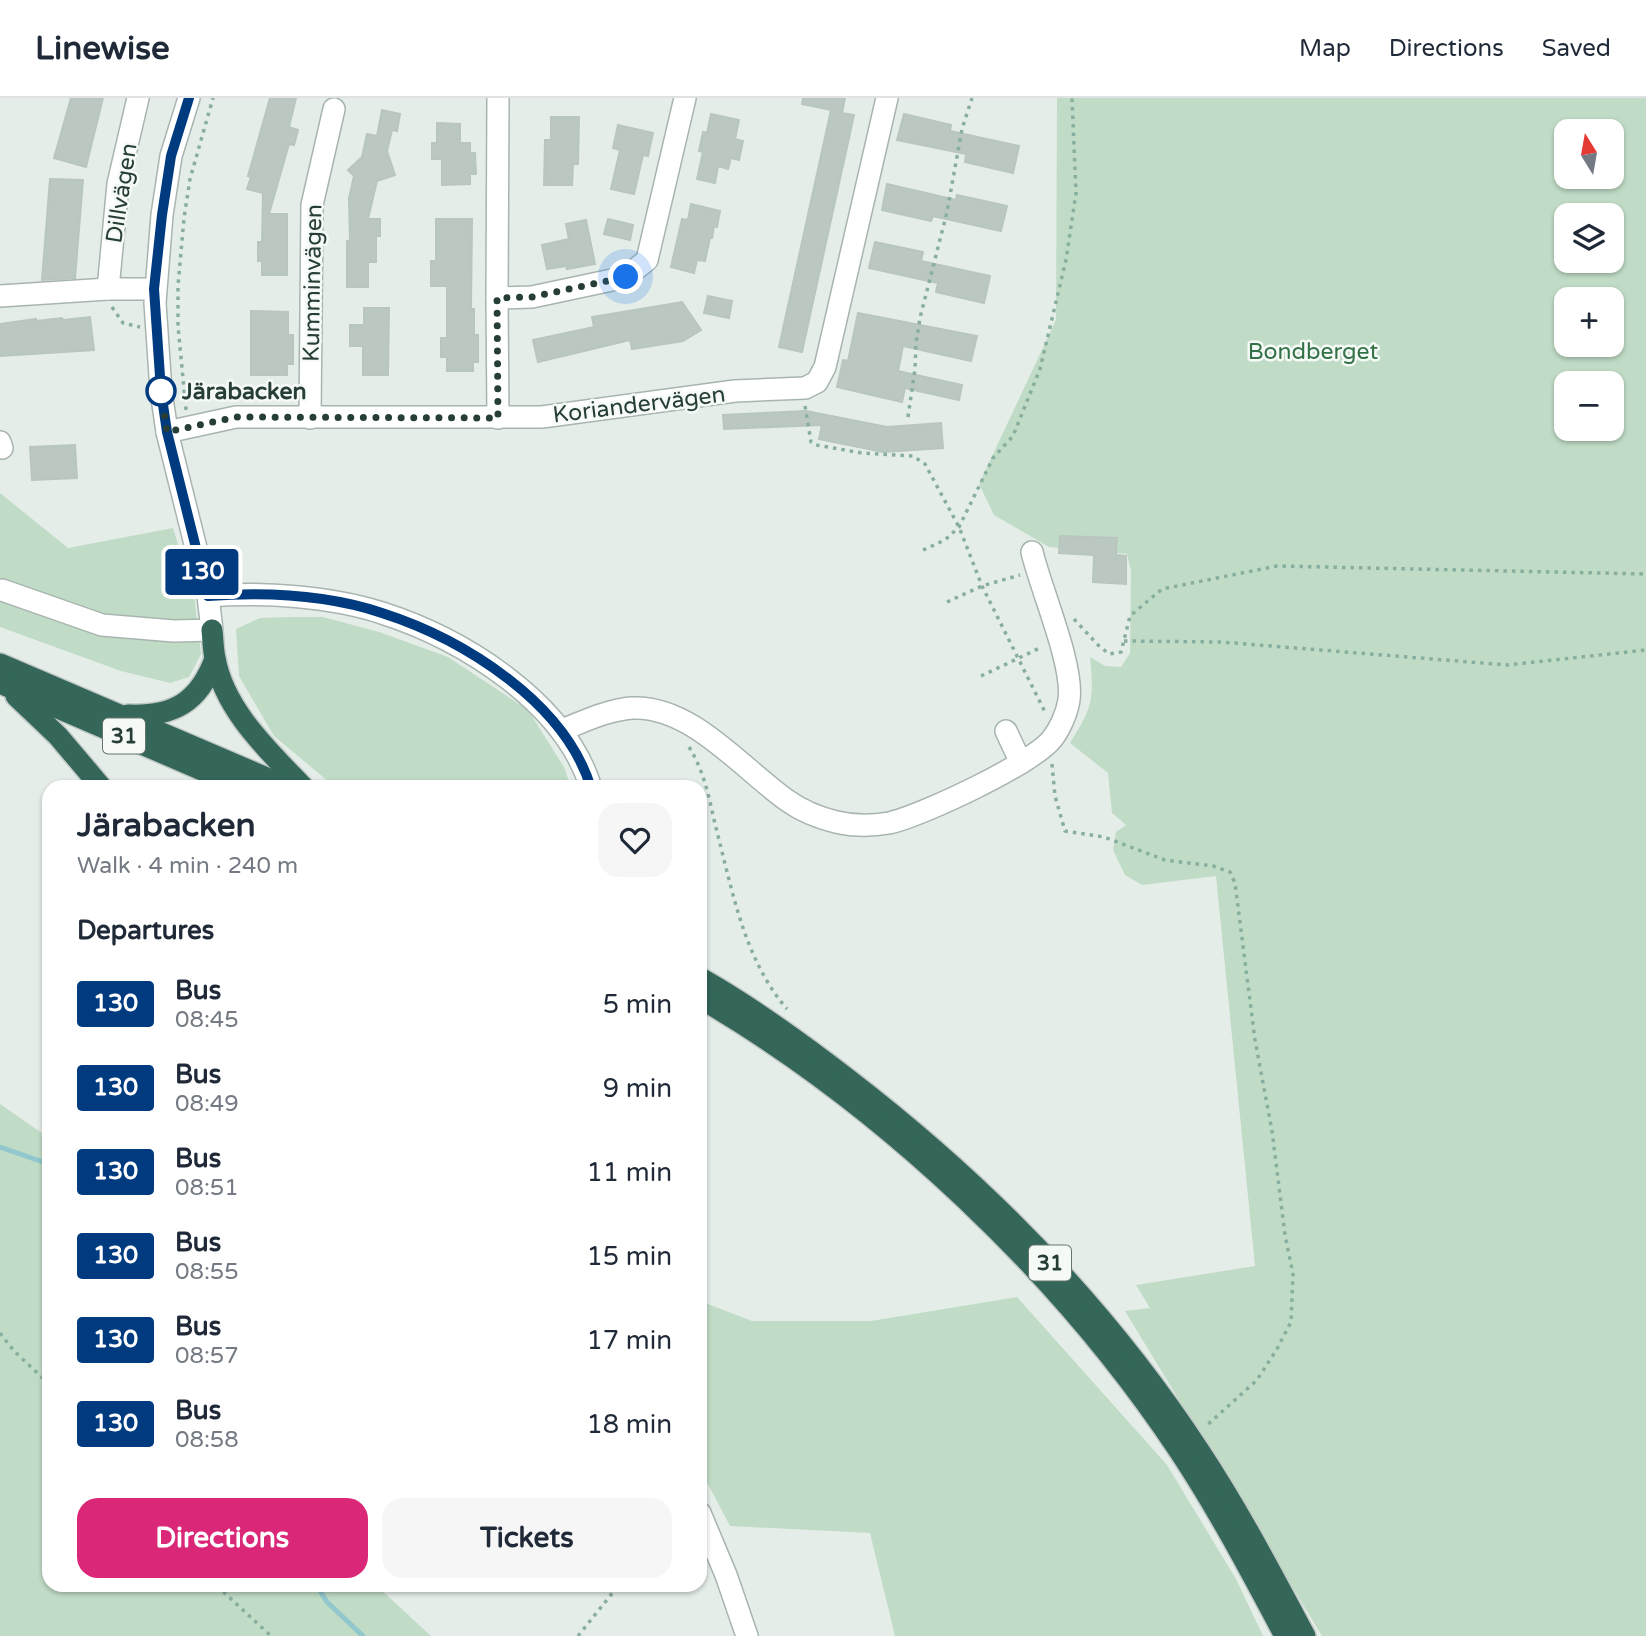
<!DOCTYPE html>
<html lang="en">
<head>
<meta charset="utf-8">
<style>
  :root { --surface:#fff; --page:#f6f6f7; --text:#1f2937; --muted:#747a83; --line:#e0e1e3; --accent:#db2777 }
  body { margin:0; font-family:"Varela Round",sans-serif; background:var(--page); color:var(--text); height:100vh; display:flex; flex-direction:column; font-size:26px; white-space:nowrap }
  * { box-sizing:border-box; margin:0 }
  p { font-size:23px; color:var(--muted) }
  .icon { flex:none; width:38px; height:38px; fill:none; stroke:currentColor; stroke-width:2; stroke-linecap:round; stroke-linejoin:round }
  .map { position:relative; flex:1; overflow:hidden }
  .side { position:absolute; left:42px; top:682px; width:665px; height:812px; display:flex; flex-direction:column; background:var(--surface); border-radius:21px; box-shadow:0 2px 5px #0004 }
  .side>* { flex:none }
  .badge { padding:0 14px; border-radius:5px; font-size:24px; line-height:46px }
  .needle { width:46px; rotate:349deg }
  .controls { position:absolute; left:1554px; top:21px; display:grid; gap:14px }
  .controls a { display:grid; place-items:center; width:70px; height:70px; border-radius:14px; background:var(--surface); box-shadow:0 2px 5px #0004; font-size:35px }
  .you { position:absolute; width:35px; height:35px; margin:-18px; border:5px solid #fff; border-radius:50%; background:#1a73e8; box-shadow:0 0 0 10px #1a73e833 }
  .map>.badge { position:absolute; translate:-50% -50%; box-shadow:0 0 0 4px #fff }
  h2 { padding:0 35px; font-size:26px; line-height:63px }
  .round { display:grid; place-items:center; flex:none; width:74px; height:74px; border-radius:21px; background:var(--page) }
  .summary { display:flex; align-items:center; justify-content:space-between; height:119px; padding:0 35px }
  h1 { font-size:33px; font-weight:700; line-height:52px }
  .action { display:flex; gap:14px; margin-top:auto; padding:14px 35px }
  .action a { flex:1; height:80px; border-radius:21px; background:var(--accent); color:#fff; font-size:28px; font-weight:700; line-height:80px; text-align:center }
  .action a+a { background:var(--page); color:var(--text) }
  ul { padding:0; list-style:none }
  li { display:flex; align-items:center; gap:21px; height:84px; padding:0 35px }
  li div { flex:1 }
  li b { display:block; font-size:26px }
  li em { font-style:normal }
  li .badge { min-width:77px; font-weight:700; text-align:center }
  header { display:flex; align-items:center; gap:42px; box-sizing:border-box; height:98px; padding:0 35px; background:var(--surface); border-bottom:2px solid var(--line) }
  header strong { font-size:33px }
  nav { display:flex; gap:38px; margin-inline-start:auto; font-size:24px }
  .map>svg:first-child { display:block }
  .green { fill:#c0dcc6; fill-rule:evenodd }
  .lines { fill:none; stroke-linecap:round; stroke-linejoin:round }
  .stream { stroke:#92c8cd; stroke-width:5 }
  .building { fill:#bbc8c2; stroke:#b8c6bf; stroke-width:2 }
  .minor-casing { stroke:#a8b5af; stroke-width:24 }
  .highway-casing { stroke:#c2c9c6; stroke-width:24 }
  .path { stroke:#88ae9f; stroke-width:3.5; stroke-dasharray:3.5 5; stroke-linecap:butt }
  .minor { stroke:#fff; stroke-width:21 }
  .highway { stroke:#346759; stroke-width:21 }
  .line-casing { stroke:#fff; stroke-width:16 }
  .line { stroke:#003b80; stroke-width:10 }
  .walk { stroke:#263e35; stroke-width:7; stroke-dasharray:0 12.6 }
  .stop-dot { fill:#fff; stroke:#003b80; stroke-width:3.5 }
  .labels { text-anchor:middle; stroke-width:5; stroke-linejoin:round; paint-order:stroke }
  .shield { fill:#f6faf7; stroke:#64766f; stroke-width:2 }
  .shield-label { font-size:21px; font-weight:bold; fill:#263e35 }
  .street-label { font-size:23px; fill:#263e35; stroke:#f6faf7 }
  .park-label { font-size:23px; fill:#337147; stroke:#f6faf7 }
  .stop-label { font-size:23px; font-weight:bold; fill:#263e35; stroke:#f6faf7; text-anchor:start }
</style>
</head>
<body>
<header>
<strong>Linewise</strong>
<nav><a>Map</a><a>Directions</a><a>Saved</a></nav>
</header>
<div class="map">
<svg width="1646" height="1538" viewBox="0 0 1646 1538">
  <rect width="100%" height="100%" fill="#e5ede9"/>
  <g class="green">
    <path d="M 1057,0 L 1646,0 L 1646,1538 L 1322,1538 L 1125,1213 L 1150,1210 L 1136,1187 L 1255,1168 L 1216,778 L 1142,787 L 1125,777 L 1113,752 L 1116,734 L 1126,727 L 1112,715 L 1108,675 L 1070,645 C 1093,609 1094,601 1090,559 L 1105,568 L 1121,569 L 1130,555 L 1131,473 L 1127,456 L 1049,449 L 994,417 L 979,386 L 1056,222 ZM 1566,33 L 1612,33 L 1612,79 L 1566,79 ZM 1566,117 L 1612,117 L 1612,163 L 1566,163 ZM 1566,201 L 1612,201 L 1612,247 L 1566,247 ZM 1566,285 L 1612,285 L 1612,331 L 1566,331 Z"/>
    <polygon points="0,395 68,450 173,430 194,497 201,556 189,579 170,585 121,573 0,529"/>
    <polygon points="289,519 323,519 379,534 448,559 528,612 564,669 571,689 342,690 329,684 274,638 239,578 236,531 260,520"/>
    <polygon points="0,1006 49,1040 49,1488 377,1488 431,1538 0,1538"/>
    <polygon points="1017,1199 1167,1367 1236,1481 1263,1538 895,1538 870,1435 730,1428 700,1371 700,1203 752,1223 871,1223"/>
  </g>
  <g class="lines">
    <g class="stream">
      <polyline points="0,1049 49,1066"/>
      <polyline points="317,1488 327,1504 363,1538"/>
    </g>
  </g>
  <g class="building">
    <polygon points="71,0 103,0 86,69 54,60"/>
    <polygon points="270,0 296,0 289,29 298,32 294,47 289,46 269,116 287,116 287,177 262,177 262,163 258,163 258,144 262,144 263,95 247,91 251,79 248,78"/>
    <polygon points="803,0 845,0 842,15 854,17 802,254 779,249 831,12 802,6"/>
    <polygon points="382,12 400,16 397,33 392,32 387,53 395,77 377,83 368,121 380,121 380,138 376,138 376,164 368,164 368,189 347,189 347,143 350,143 349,100 354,78 348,72 362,59 367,36 377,38"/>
    <polygon points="711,16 739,22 735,41 743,43 739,62 731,60 728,71 718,68 715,85 697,81 703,54 699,53 703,34 707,35"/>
    <polygon points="904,16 951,27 950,33 1019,48 1013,75 965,64 966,56 897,42"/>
    <polygon points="551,19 579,19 578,66 573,66 572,87 544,87 545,42 551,42"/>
    <polygon points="437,25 460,26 460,45 470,45 470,55 475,55 476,76 470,76 470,86 442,87 442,61 432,61 432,45 437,45"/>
    <polygon points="618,27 653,35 648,58 643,57 634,96 611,91 620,52 613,50"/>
    <polygon points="50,81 83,82 75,180 42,182"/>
    <polygon points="887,86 956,102 957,97 1007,108 1001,133 933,118 931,123 882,112"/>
    <polygon points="691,106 720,113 717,129 714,128 712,140 710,140 705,163 697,162 694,175 671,169 682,121 688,122"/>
    <polygon points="436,121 472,121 471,211 474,211 474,237 478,237 478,264 473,264 473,273 447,273 447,259 441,259 441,240 447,240 447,188 431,188 431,163 436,163"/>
    <polygon points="608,121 633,127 630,142 604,136"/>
    <polygon points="586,122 595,166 567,171 566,168 547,171 542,147 569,141 566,126"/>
    <polygon points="875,144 923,154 921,163 990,178 984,205 936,194 938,185 869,170"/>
    <polygon points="708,198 732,203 729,220 704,215"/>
    <polygon points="682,204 701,232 683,243 632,251 630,242 538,264 533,242 594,229 592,219"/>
    <polygon points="364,210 389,210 388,277 363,277 363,248 350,248 350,227 364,227"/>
    <polygon points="251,213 288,214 288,237 293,237 293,266 287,266 287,277 251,277"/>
    <polygon points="858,215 977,238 971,263 903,248 898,273 962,287 959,302 905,290 902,304 837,289 843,262 848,263"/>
    <polygon points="90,219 94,252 0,258 0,226 36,221 36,223 62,220 63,222"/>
    <polygon points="806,313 887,329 941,325 943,350 883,354 819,341 822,327 724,331 723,317"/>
    <polygon points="75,347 77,380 32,382 30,349"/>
    <polygon points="1060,438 1117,440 1116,457 1126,458 1126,486 1093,484 1094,457 1059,455"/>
  </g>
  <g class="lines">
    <g class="minor-casing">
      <g id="minor">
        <polyline points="498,0 497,200 532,199 626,179 647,162 685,0"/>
        <polyline points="108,191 118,86 138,0"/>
        <polyline points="0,198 108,191 154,191"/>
        <polyline points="497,200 498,320"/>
        <polyline points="310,320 312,107 334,11"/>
        <polyline points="167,334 236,319 542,319 735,293 805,290 817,284 825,269 887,0"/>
        <polyline points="0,344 2,350"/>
        <polyline points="2,492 102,527 174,533 212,532 208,498 167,334 161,293 155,205 162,117 171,58 189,0"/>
        <path d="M 208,498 C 262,494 330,498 382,515 C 463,541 565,604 591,690"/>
        <path d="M 562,632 C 585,623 607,612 632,610 C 692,607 743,672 788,703 C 802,713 820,720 836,724 C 853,728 872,728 889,725 C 921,718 1032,666 1052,641 C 1060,631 1067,615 1069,602 C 1074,567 1041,492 1032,454"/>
        <polyline points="1006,633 1021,665"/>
        <polyline points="700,1415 726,1477 747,1538"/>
      </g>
    </g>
    <g class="highway-casing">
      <g id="highway">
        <path d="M 212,532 C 213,541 213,551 215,560 C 224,612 269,653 304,690"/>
        <polyline points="0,566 290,690"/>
        <polyline points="0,585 244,690"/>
        <polyline points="16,598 58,638 102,690"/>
        <path d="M 128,617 C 174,619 199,604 215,561"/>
        <path d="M 700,880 C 752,909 801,945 849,982 C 984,1086 1106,1210 1200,1354 C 1239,1413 1272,1476 1305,1538"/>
        <path d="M 700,900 C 885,1008 1062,1176 1180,1354 C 1219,1413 1252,1476 1285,1538"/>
      </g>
    </g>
    <g class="path">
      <polyline points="112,209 123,225 140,229"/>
      <polyline points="805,308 811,344 816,347 862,355 913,358 925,366 959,429 982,488 1045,614"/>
      <polyline points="186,312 178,228 178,188 184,120 190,81 213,0"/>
      <polyline points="908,319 915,271 916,245 920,220 947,114 962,31 972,0"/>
      <polyline points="923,452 945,442 959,429 993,360 1013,338 1040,271 1066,162 1076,95 1072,0"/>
      <polyline points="220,465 231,475 236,477"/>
      <polyline points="947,504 982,488 1020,477"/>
      <polyline points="1074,521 1098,547 1109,556 1121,554 1130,518 1162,491 1277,468 1646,476"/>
      <polyline points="1124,543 1221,544 1507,567 1646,552"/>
      <polyline points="981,578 1042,549"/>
      <path d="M 689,649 C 704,673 709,699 715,726 C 732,790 743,860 787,911"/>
      <polyline points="1052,666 1055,698 1065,733 1104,739 1165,762 1213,768 1230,774 1235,785 1255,942 1272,1033 1285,1137 1293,1176 1291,1224 1277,1251 1257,1282 1205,1329"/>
      <polyline points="0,1235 14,1253 49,1286"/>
      <polyline points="217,1488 271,1538"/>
      <polyline points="578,1538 618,1488"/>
    </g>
    <use href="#minor" class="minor"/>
    <use href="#highway" class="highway"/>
  </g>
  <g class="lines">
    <g class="line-casing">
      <path id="line" d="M 189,0 L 171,58 L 162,117 L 154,191 L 161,293 L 167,334 L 208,498 C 264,494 328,497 382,515 C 463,541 565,604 591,690"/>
    </g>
    <use href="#line" class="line"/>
    <polyline class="walk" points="161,293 167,334 236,319 498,320 497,200 532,199 626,179"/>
  </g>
  <circle class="stop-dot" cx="161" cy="293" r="14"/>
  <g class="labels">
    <g class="shield">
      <rect x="103" y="620.5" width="42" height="35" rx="5"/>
      <rect x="1029" y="1147.5" width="42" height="35" rx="5"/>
    </g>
    <g class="shield-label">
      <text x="124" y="645">31</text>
      <text x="1050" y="1172">31</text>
    </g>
    <g class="street-label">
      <text transform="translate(121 95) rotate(-81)" y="8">Dillvägen</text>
      <text transform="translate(312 185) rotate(-89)" y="8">Kumminvägen</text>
      <text transform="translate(639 306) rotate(-7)" y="8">Koriandervägen</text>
    </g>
    <g class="park-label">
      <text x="1313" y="261">Bondberget</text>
    </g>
    <g class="stop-label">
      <text x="182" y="301">Järabacken</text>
    </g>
  </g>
</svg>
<div class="controls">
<a><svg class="needle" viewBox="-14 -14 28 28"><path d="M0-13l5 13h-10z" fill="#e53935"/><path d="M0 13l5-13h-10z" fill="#747a83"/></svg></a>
<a><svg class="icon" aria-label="layers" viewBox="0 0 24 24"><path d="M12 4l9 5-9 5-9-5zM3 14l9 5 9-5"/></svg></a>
<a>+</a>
<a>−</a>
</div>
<div class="you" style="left:626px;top:179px"></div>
<b class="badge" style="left:202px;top:474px;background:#003b80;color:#fff">130</b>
<section class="side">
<div class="summary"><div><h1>Järabacken</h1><p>Walk · 4 min · 240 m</p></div><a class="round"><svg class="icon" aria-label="heart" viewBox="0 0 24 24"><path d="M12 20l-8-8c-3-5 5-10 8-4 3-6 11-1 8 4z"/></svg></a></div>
<h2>Departures</h2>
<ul>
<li><span class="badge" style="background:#003b80;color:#fff">130</span><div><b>Bus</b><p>08:45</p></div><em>5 min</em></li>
<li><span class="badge" style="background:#003b80;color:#fff">130</span><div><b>Bus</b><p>08:49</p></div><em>9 min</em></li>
<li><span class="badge" style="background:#003b80;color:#fff">130</span><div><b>Bus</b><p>08:51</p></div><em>11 min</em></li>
<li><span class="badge" style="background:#003b80;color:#fff">130</span><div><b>Bus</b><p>08:55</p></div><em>15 min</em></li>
<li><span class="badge" style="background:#003b80;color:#fff">130</span><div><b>Bus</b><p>08:57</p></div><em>17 min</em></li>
<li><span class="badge" style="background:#003b80;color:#fff">130</span><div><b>Bus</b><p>08:58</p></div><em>18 min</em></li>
</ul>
<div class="action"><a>Directions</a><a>Tickets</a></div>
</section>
</div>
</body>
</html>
